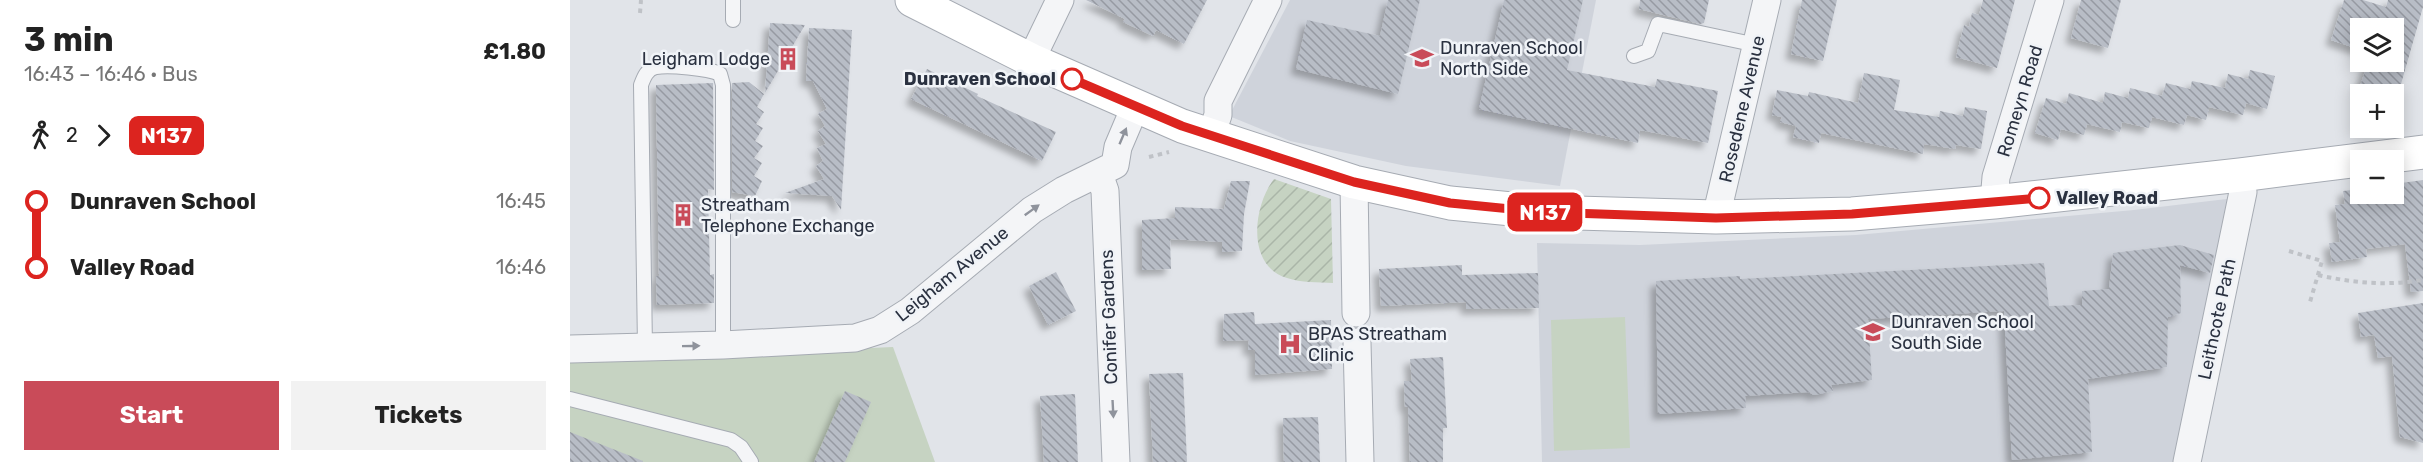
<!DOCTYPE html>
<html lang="en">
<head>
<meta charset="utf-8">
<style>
  :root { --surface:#fff; --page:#f2f2f2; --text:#222; --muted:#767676; --accent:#c94b59 }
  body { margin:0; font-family:Rubik,sans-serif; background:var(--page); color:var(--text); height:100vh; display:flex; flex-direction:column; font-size:22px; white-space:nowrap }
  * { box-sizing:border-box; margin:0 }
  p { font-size:20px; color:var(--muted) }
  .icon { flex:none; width:33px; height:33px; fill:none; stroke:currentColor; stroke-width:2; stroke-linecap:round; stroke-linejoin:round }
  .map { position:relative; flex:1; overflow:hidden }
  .sheet { display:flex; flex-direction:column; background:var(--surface); width:570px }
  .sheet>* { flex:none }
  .badge { padding:0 12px; border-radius:9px; font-size:21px; line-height:39px }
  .controls { position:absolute; left:1780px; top:18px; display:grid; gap:12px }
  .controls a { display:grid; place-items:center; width:54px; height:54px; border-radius:0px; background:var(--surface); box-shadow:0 3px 15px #0003; font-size:30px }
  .map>.badge { position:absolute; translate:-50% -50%; box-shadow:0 0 0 3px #fff }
  .legs { display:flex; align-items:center; gap:9px; height:66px; padding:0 24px; font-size:20px }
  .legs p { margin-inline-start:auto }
  .headline { display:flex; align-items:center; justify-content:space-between; height:102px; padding:0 24px }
  h1 { font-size:33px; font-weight:700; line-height:45px }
  .button { display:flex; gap:12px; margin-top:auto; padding:12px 24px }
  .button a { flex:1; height:69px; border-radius:0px; background:var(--accent); color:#fff; font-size:24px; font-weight:700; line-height:69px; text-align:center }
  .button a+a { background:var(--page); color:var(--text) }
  ul { padding:0 24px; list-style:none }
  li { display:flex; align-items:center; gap:21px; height:66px; font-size:22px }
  li i { display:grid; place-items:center; width:9px; height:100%; margin:0 8px; background:currentColor }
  li i::after { content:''; width:15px; height:15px; margin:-8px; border:4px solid; border-radius:50%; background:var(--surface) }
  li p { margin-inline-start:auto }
  li:first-child i { background:linear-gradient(#0000 50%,currentColor 0) }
  li:last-child i { background:linear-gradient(currentColor 50%,#0000 0) }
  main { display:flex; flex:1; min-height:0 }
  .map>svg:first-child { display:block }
  .built { fill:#cfd3db }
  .grass { fill:#c6d3c2 }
  .garden { fill:url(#garden-furrows) }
  .building { fill:url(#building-back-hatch); filter:url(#shadow) }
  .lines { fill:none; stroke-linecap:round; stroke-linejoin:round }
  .lane-casing { stroke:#a6abb3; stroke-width:16 }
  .street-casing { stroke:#a6abb3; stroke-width:29 }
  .secondary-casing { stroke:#a6abb3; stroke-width:35 }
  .path { stroke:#bfc2c7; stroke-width:4; stroke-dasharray:4.5 4.5; stroke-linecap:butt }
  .lane { stroke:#f4f5f7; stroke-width:14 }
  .street { stroke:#f4f5f7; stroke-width:27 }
  .secondary { stroke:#fff; stroke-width:33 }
  .oneway { fill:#8f939c }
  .line-1-casing { stroke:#fff; stroke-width:14 }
  .line-1 { stroke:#dc241f; stroke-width:9 }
  .stop-1-dot { fill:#fff; stroke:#dc241f; stroke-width:3 }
  .labels { text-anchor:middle; stroke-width:5; stroke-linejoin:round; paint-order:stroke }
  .poi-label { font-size:18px; fill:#2a3140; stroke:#f0f3f7; text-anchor:start }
  .stop-label { font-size:18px; font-weight:bold; fill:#2a3140; stroke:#f0f3f7; text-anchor:end }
  .street-label { font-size:18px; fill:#2a3140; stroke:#f0f3f7 }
</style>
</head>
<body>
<main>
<section class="sheet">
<div class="headline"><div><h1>3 min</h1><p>16:43 – 16:46 · Bus</p></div><b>£1.80</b></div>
<div class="legs"><svg class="icon" aria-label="walk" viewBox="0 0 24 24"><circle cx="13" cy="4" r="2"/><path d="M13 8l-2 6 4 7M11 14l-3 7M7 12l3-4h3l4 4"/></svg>2<svg class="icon" aria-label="forward" viewBox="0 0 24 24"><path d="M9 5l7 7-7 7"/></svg><b class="badge" style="background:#dc241f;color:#fff">N137</b></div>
<ul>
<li><i style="color:#dc241f"></i><b>Dunraven School</b><p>16:45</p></li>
<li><i style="color:#dc241f"></i><b>Valley Road</b><p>16:46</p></li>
</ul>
<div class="button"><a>Start</a><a>Tickets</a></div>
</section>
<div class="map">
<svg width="1853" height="462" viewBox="0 0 1853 462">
  <defs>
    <pattern id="garden-furrows" width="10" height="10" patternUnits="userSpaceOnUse" patternTransform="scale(1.5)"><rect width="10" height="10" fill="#c6d3c2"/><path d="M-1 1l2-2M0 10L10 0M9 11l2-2" fill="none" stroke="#aab6a8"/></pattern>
    <pattern id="building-back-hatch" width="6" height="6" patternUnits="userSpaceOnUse" patternTransform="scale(1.5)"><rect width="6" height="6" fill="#b8bdc6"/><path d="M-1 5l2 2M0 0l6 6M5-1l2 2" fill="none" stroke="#969aa2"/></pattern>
    <filter id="shadow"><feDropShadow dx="-5.5" dy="5.5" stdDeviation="3" flood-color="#0004"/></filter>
  </defs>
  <rect width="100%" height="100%" fill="#e1e4e9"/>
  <g class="built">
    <polygon points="720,0 1026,0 990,186 836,166 720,141 659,116"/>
    <polygon points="1665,198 1608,462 972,462 967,243 1070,245 1286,235 1564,210"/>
  </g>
  <g class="grass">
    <polygon points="1055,317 1060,448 984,451 981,320"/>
    <polygon points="323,347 365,462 0,462 0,361"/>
  </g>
  <path class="garden" d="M 704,179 L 761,199 L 763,283 C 748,282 731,283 717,278 C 676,266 683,206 704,179 Z"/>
  <g class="building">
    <polygon points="516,0 637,0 614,44 586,30 583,36 553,22 555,19"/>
    <polygon points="818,0 850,0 828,94 726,69 737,20 810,36"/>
    <polygon points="934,0 1013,0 997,70 1085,87 1087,79 1148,91 1138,143 1070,130 1068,143 909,109"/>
    <polygon points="1070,0 1139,0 1134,23 1130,24 1069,9"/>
    <polygon points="1232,0 1267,0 1253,61 1221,54"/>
    <polygon points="1413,0 1445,0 1427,68 1386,57 1394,25 1399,27 1402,13 1409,15"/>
    <polygon points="1511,0 1551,0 1538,48 1501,38"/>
    <polygon points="1774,0 1793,0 1816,7 1818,0 1853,0 1853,7 1827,98 1824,98 1824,94 1812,94 1789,89 1798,62 1824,62 1824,28 1791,28 1791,50 1761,40"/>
    <polygon points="200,23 235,25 195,93"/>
    <polygon points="239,28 282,30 271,210 262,196 215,193 254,179 246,166 253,161 247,148 256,144 248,131 255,126 248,114 257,109 243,81 236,81"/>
    <polygon points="357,69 408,94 407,96 486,132 472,161 341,99"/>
    <polygon points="1680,70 1705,76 1697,109 1676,103 1673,115 1639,107 1636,120 1617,115 1614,125 1582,117 1579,128 1552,122 1550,132 1517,124 1514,135 1491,129 1488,140 1465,133 1476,98 1496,104 1499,93 1533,103 1535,92 1558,98 1560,88 1592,96 1596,83 1620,89 1622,81 1655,88 1658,74 1678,79"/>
    <polygon points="1294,73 1330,80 1324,110 1369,117 1370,111 1393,116 1395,107 1417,111 1411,149 1386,145 1385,149 1354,144 1353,154 1251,133 1249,143 1223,137 1226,126 1210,122 1212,117 1202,115 1207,90 1238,96 1239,92 1288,103"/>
    <polygon points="179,82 194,94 187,107 194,112 186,124 193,128 185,141 193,146 184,158 192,163 184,176 192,181 185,196 162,192 162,83"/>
    <polygon points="143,83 144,190 138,189 140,275 144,274 144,303 87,305 86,276 89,276 86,85"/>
    <polygon points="1853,180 1853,291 1841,292 1835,244 1796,249 1797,257 1762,262 1759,243 1770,242 1765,205 1775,204 1773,191 1791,189 1791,194 1824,194 1824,184"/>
    <polygon points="661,181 680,181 674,214 672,251 652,252 652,242 600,239 601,269 572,270 572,220 605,218 605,207 654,209"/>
    <polygon points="1610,245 1644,255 1640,273 1610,265 1611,313 1598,317 1597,367 1518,379 1522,452 1442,460 1434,311 1298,319 1302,380 1261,385 1263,391 1244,395 1238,392 1175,396 1176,408 1088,414 1086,281 1170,276 1170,279 1474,263 1479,306 1512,305 1512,291 1539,289 1543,253"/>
    <polygon points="892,265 892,275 968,273 969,308 896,309 896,302 811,306 809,269"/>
    <polygon points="486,272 506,311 478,325 459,286"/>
    <polygon points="1853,303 1853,443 1830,437 1822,356 1808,358 1804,335 1791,337 1788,313"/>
    <polygon points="684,312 685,324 761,320 762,369 685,375 685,350 678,350 679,340 653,341 654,314"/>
    <polygon points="873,357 877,428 873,428 873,462 840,462 838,407 835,407 834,381 842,381 840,359"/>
    <polygon points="613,373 617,462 583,462 579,374"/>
    <polygon points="275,391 301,402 275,462 244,462"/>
    <polygon points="505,394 508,462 474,462 470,396"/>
    <polygon points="748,417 750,462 714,462 713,418"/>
    <polygon points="0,432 73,461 73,462 0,462"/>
  </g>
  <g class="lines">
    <g class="lane-casing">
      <g id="lane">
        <polyline points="163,0 163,20"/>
        <polyline points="1064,56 1078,51 1088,24 1187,45"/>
        <path d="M 75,347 L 71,85 C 74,77 77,69 86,67 C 99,65 138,68 150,74 L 153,85 L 153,345"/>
        <polyline points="0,399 161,440 171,447 181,462"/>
      </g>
    </g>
    <g class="street-casing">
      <g id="street">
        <polyline points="461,60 490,0"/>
        <polyline points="641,135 648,115 648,101 698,0"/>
        <polyline points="529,174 535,191 546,462"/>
        <polyline points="784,182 786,313"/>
        <polyline points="1424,202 1426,177 1480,0"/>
        <polyline points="1146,217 1197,0"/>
        <polyline points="787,342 790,462"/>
        <polyline points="0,349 153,345 285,338 310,330 340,311 462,210 494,190 545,165 548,147 565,107"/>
        <polyline points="1617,462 1673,192 1670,175"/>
      </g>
    </g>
    <g class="secondary-casing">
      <polyline id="secondary" points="342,0 461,60 612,126 784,182 880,203 972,212 1146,217 1282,214 1424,202 1670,175 1853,152"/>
    </g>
    <g class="path">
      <polyline points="70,13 71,0"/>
      <polyline points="579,157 599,152"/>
      <polyline points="1719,251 1752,261 1740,302"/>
      <path d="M 1748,275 C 1783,283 1817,286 1853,280"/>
    </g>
    <use href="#lane" class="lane"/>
    <use href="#street" class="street"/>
    <use href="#secondary" class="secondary"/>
  </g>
  <defs><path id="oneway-solid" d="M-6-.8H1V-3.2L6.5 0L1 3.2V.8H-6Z" transform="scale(1.5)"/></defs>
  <g class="oneway">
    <use href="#oneway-solid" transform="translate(553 136) rotate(-67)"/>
    <use href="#oneway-solid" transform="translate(462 210) rotate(-36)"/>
    <use href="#oneway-solid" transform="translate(121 346) rotate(-1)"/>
    <use href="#oneway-solid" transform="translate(543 409) rotate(87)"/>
  </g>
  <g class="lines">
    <g class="line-1-casing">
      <polyline id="line-1" points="502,79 612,126 784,182 880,203 972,212 1146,218 1282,214 1469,198"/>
    </g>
    <use href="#line-1" class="line-1"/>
  </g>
  <defs>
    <g id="school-bare" transform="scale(1.8)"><path d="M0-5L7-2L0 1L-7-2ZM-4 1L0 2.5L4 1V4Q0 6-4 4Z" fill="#c94b59" stroke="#f0f3f7" stroke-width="2.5" paint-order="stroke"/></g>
    <g id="building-bare" transform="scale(1.8)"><path d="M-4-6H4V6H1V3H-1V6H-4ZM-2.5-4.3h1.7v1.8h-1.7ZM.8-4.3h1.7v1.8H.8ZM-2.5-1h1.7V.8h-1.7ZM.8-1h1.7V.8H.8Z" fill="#c94b59" stroke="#f0f3f7" stroke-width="2.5" paint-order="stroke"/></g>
    <g id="hospital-bare" transform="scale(1.8)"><path d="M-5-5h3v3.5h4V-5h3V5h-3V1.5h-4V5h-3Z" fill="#c94b59" stroke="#f0f3f7" stroke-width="2.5" paint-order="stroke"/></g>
  </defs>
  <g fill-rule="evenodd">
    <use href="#school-bare" x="852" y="58"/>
    <use href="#building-bare" x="218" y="59"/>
    <use href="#building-bare" x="113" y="215"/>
    <use href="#school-bare" x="1303" y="332"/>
    <use href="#hospital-bare" x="720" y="344"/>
  </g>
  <g class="stop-1-dot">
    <circle cx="502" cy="79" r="10"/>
    <circle cx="1469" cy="198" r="10"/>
  </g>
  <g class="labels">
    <g class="poi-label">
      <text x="870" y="54">Dunraven School<tspan x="870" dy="21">North Side</tspan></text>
      <text x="200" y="65" text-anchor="end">Leigham Lodge</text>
      <text x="131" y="211">Streatham<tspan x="131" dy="21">Telephone Exchange</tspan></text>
      <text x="1321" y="328">Dunraven School<tspan x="1321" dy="21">South Side</tspan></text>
      <text x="738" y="340">BPAS Streatham<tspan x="738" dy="21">Clinic</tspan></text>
    </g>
    <g class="stop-label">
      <text x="486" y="85">Dunraven School</text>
      <text x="1486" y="204" text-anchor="start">Valley Road</text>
    </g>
    <g class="street-label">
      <text transform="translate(1450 101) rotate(-73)" y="6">Romeyn Road</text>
      <text transform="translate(1172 109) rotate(-77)" y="6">Rosedene Avenue</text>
      <text transform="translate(382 274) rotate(-39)" y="6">Leigham Avenue</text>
      <text transform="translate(539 317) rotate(-92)" y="6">Conifer Gardens</text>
      <text transform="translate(1647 319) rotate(-78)" y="6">Leithcote Path</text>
    </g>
  </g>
</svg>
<div class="controls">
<a><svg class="icon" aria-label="layers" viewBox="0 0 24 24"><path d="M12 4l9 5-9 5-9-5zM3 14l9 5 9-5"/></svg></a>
<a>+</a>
<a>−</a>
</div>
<b class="badge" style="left:975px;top:212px;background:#dc241f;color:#fff">N137</b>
</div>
</main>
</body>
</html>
